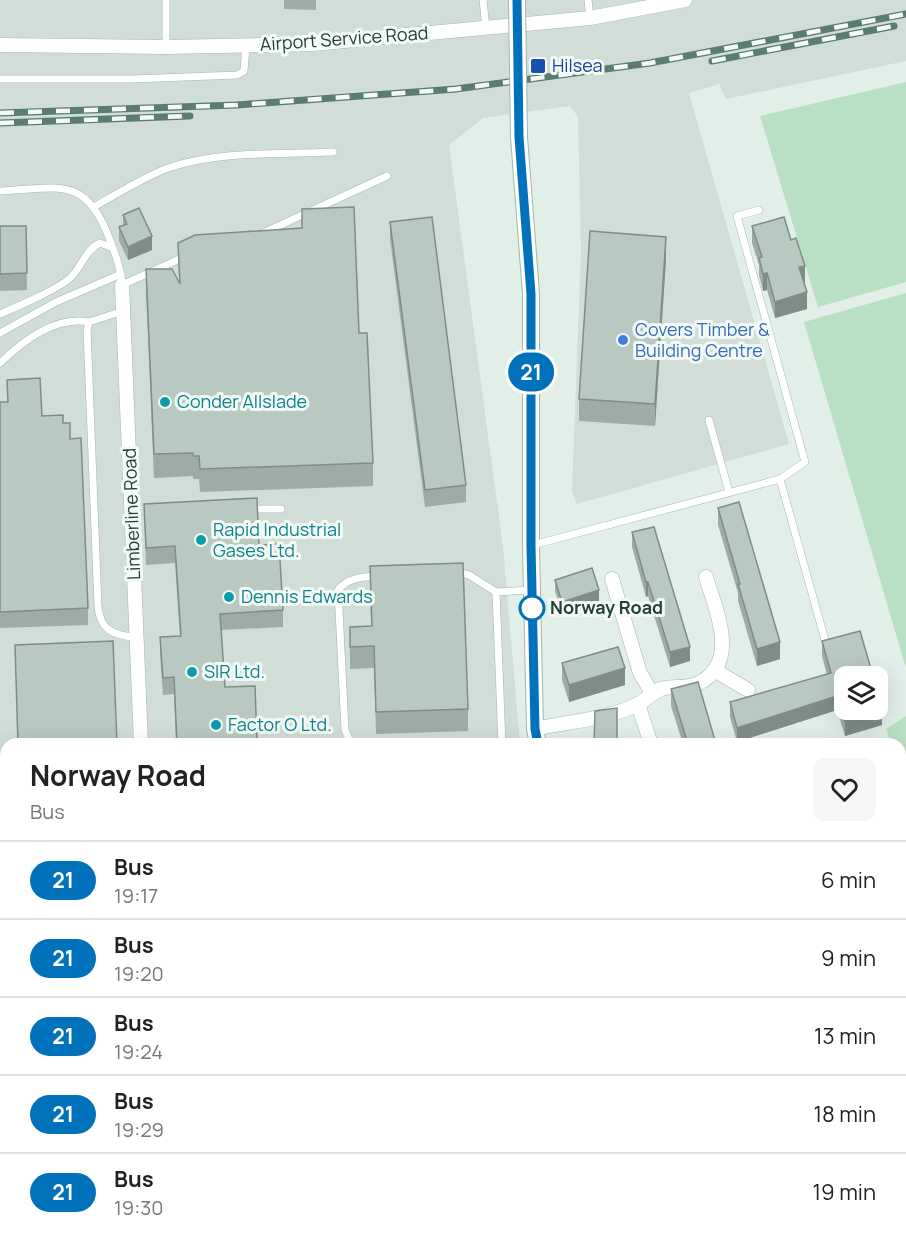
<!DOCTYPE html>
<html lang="en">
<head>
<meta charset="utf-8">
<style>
  :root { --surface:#fff; --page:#f6f6f6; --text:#222; --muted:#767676; --line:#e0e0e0 }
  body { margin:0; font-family:Manrope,sans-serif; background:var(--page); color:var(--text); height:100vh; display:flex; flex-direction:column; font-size:22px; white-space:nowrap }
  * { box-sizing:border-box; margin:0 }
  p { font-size:20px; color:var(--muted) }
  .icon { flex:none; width:33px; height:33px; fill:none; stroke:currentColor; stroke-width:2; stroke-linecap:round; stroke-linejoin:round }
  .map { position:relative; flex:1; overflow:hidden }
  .details { position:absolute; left:0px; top:738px; width:906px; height:504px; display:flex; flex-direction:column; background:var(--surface); border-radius:18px 18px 0 0; box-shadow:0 6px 24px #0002 }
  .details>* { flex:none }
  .badge { padding:0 12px; border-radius:20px; font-size:21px; line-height:39px }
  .buttons { position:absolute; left:834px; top:666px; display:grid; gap:12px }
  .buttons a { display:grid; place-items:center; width:54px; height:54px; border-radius:12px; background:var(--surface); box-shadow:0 6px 24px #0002; font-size:30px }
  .map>.badge { position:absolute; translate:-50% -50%; box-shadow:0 0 0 3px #fff }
  .round { display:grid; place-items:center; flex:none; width:63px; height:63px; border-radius:12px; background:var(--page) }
  .head { display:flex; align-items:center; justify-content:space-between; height:102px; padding:0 30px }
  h1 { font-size:28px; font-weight:700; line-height:45px }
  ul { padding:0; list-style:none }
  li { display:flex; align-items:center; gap:18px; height:78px; padding:0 30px; border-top:2px solid var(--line) }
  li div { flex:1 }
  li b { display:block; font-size:22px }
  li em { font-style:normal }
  li .badge { min-width:66px; font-weight:700; text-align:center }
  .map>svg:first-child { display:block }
  .built { fill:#d0ded7 }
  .green { fill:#bae0c3 }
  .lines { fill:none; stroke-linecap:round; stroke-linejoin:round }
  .service-casing { stroke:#a4b6af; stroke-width:8 }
  .minor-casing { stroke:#a4b6af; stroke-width:15 }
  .tertiary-casing { stroke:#a4b6af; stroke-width:18 }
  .service { stroke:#fff; stroke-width:7 }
  .minor { stroke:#fff; stroke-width:14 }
  .tertiary { stroke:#fff; stroke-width:16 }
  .rail-casing { stroke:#5b7c72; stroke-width:7 }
  .rail { stroke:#f3faf6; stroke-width:4.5; stroke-dasharray:14; stroke-linecap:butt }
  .tertiary-bridge-casing { stroke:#a4b6af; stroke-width:18; stroke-linecap:butt }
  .tertiary-bridge { stroke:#fff; stroke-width:16 }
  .wall { fill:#9dada6 }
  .shaded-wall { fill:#808d87 }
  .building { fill:#b7c9c1; stroke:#808d87; stroke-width:1.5 }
  .line-casing { stroke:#fff; stroke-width:14 }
  .line { stroke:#0072bc; stroke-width:9 }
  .transit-dot { fill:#1a4fb4; stroke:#f3faf6; stroke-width:2 }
  .shop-dot { fill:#3f7fe0; stroke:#f3faf6; stroke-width:2 }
  .culture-dot { fill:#0f9aa8; stroke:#f3faf6; stroke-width:2 }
  .stop-dot { fill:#fff; stroke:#0072bc; stroke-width:3 }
  .labels { text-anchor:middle; stroke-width:6; stroke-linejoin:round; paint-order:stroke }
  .street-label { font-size:18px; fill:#214037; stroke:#f3faf6 }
  .transit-label { font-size:18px; fill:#164399; stroke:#f3faf6; text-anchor:start }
  .shop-label { font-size:18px; fill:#366cbe; stroke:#f3faf6; text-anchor:start }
  .culture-label { font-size:18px; fill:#0d838f; stroke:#f3faf6; text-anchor:start }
  .stop-label { font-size:18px; font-weight:bold; fill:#214037; stroke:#f3faf6; text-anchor:start }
</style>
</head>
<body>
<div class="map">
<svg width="906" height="1242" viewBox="0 0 906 1242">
  <rect width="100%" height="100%" fill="#e2eee8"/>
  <g class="built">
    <polygon points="0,0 906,0 906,61 726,99 719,84 689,93 789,444 577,504 572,492 581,252 578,117 570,106 483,118 449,145 503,547 520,744 6,744 6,989 0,989"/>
    <polygon points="6,1018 6,1236 583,1236 585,1242 0,1242 0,1019"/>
  </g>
  <g class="green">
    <polygon points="906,82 906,282 818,307 760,116"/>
    <polygon points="906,293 906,668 804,322"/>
    <polygon points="906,716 906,791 900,772 900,744 891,744 886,729"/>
  </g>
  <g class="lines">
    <g class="service-casing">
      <g id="service">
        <polyline points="483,0 486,28"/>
        <polyline points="588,0 590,18"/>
        <polyline points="166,47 166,0"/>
        <polyline points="0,79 133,79 237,75 244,71 246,46"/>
        <path d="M 0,191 C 56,189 84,174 108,235 C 114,251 121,267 122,285 L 186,256"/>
        <path d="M 94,207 C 118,193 142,178 168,168 C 219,150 280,155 333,152"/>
        <polyline points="261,234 387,176"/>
        <path d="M 123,311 L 89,322 L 87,330 L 98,606 C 100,631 114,635 137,638"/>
        <path d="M 0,314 C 17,307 58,289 70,278 C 82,267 85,250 100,243 L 113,248"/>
        <polyline points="0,333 56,302 121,274"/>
        <path d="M 0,363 C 24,340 55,316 89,322"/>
        <polyline points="709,420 729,492"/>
        <polyline points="780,479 825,640"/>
        <polyline points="248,509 281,509"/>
        <polyline points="533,545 780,479 805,462 737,216 759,210"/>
        <polyline points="456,572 469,575 496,592"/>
        <path d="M 351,744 L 345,730 L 338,590 C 348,578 361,577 376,576"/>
        <polyline points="502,744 496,592 532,590"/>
        <polyline points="511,744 538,742"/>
      </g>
    </g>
    <g class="minor-casing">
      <g id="minor">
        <polyline points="0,45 166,47 312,44 590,18 685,0"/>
        <polyline points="122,285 141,744"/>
        <polyline points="612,579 640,673 652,693"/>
        <polyline points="714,670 748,690"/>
        <polyline points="638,704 651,744"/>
        <path d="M 535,729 C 566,722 610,719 638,704 C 646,700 652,693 661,689 C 672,685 685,689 697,684 C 741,664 716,611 706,577"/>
        <polyline points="0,1013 6,1013"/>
        <polyline points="900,1125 906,1123"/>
        <polyline points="160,1236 160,1242"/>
        <polyline points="786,1236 788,1242"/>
      </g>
    </g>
    <g class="tertiary-casing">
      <g id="tertiary">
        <polyline points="519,137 531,294 531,546 535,729 538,744"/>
        <polyline points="594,1236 596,1242"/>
      </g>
    </g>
    <use href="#service" class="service"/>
    <use href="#minor" class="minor"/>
    <use href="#tertiary" class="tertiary"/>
    <g class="rail-casing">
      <g id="rail">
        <polyline points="712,61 894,26"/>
        <polyline points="0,113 237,105 456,89 650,63 906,14"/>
        <polyline points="0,123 190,116"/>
      </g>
    </g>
    <use href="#rail" class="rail"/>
    <g class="tertiary-bridge-casing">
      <polyline id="tertiary-bridge" points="517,0 519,137"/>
    </g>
    <use href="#tertiary-bridge" class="tertiary-bridge"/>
  </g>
  <g class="wall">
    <polygon points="284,0 316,0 316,10 284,9"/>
    <polygon points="302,209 359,333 373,463 373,486 200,492 199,479 193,479 193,476 154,478 146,292 146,269 179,283 178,243 302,228"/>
    <polygon points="123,215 152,250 128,260 119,241 119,227 123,226"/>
    <polygon points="390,222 466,485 466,502 425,507 390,239"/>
    <polygon points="0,226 26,226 27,290 0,291"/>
    <polygon points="752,226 805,282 804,283 807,309 775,318 767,290 763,291 759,275 759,265 752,243"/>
    <polygon points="666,259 655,426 579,421 579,399"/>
    <polygon points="7,380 42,416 63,423 70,439 88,608 88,625 0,628 0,402 7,402"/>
    <polygon points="144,504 259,545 283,610 283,627 221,630 225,687 255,686 257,744 176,744 174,694 163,695 160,654 160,637 180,636 175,563 146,565"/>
    <polygon points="718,508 780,659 757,666 738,601 738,593 718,525"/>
    <polygon points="632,532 690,661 670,667 648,596 646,597 632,547"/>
    <polygon points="370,566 468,709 468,731 376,734 374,668 350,669 350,627 371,626"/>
    <polygon points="555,580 599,601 562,613 555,591"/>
    <polygon points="822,641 882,725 845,736 837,710 737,742 730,717 730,702 827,675 822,656"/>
    <polygon points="15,645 117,744 18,744"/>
    <polygon points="562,663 625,685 569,702 562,680"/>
    <polygon points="671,689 716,744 683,744 671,706"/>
    <polygon points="6,765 6,968 0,968 0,766"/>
    <polygon points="0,1024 6,1064 6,1211 3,1211 4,1242 0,1242"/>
    <polygon points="900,1170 906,1242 898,1242 896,1236 900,1236"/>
    <polygon points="45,1236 126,1236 126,1242 46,1242"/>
    <rect x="187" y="1236" width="151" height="6"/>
    <polygon points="631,1236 659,1236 662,1242 634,1242"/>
    <polygon points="729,1236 746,1236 747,1242 731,1242"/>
  </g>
  <g class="shaded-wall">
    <polygon points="152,236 152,250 128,260 128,247"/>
    <polygon points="666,237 666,259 655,426 655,404"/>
    <polygon points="805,266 805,282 799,284 799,267"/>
    <polygon points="767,273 767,290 763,291 763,274"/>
    <polygon points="807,292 807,309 775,318 775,302"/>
    <polygon points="646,582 648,582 648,596 646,597"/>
    <polygon points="599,590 599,601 562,613 562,602"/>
    <polygon points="780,642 780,659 757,666 757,649"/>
    <polygon points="690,647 690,661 670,667 670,652"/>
    <polygon points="625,668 625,685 569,702 569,685"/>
    <polygon points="837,696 837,710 737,742 737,728"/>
    <polygon points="882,710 882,725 845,736 845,721"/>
    <polygon points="906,976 906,993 900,996 900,979"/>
    <polygon points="906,1069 906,1082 900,1085 900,1071"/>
    <polygon points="906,1194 906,1208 901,1196"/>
    <polygon points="816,1236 826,1236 816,1240"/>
  </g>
  <g class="building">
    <polygon points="354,207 359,333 367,333 373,463 200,469 199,456 193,456 193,453 154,454 146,269 172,269 180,284 178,243 195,235 302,228 302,209"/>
    <polygon points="139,208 152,236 128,247 119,227 127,224 123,215"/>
    <polygon points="432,217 466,485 425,490 390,222"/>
    <polygon points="784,217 791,240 796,238 805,266 799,267 807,292 775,302 767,273 763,274 759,258 762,257 752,226"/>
    <polygon points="0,226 26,226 27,273 0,274"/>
    <polygon points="590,231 666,237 655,404 579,399"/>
    <polygon points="40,378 42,416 63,415 63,423 70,423 70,439 81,438 88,608 0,612 0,402 8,402 7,380"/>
    <polygon points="257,498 259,545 279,544 283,610 220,614 225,687 255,686 257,742 177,744 174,677 163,678 160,637 181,636 175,546 146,548 144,504"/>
    <polygon points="739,502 780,642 757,649 738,584 740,584 718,508"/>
    <polygon points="654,527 690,647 670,652 648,582 646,582 632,532"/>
    <polygon points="463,563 468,709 376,712 374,646 350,647 350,627 372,626 370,566"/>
    <polygon points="592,568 599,590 562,602 555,580"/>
    <polygon points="860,631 873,676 844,676 844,710 878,710 878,694 882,710 845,721 837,696 737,728 730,702 831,673 822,641"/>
    <polygon points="113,641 117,744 18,744 15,645"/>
    <polygon points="618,647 625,668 569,685 562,663"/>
    <polygon points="698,682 716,744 688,744 671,689"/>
    <polygon points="617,708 617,744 594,744 595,711"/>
    <polygon points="398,740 398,744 335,744 335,743"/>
    <polygon points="6,765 6,951 0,952 0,766"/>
    <polygon points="900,959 906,972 906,976 900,979"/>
    <polygon points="4,1023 6,1064 6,1189 1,1190 4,1228 0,1229 0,1024"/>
    <polygon points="906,1042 906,1069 900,1071 900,1044"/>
    <polygon points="900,1170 906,1186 906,1194 901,1196 906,1208 906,1242 903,1242 900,1233"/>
    <polygon points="188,1236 338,1236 338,1242 206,1242 206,1240 188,1240"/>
    <polygon points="636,1236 659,1236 662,1242 638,1242"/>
    <polygon points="733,1236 746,1236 747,1242 735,1242"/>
    <polygon points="853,1236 871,1236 873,1242 835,1242"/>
  </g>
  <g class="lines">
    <g class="line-casing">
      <polyline id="line" points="517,0 519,137 531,294 531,546 535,729 538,744"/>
    </g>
    <use href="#line" class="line"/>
  </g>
  <rect class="transit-dot" x="530" y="58" width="16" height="16" rx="3"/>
  <circle class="shop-dot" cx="623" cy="340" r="6"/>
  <g class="culture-dot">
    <circle cx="165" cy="402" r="6"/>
    <circle cx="201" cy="540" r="6"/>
    <circle cx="229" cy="597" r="6"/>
    <circle cx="192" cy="672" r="6"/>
    <circle cx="216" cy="725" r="6"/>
  </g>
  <circle class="stop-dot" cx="532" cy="608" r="12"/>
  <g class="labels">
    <g class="street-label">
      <text transform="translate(344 39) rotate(-4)" y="6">Airport Service Road</text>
      <text transform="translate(132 514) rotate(-92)" y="6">Limberline Road</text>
    </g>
    <g class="transit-label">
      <text x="552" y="72">Hilsea</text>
    </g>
    <g class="shop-label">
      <text x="635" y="336">Covers Timber &amp;<tspan x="635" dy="21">Building Centre</tspan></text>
    </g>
    <g class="culture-label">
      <text x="177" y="408">Conder Allslade</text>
      <text x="213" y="536">Rapid Industrial<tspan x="213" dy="21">Gases Ltd.</tspan></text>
      <text x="241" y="603">Dennis Edwards</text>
      <text x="204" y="678">SIR Ltd.</text>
      <text x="228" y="731">Factor O Ltd.</text>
    </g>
    <g class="stop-label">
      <text x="550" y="614">Norway Road</text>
    </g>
  </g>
</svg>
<div class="buttons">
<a><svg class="icon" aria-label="layers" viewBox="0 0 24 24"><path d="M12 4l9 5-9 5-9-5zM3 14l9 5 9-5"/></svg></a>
</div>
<b class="badge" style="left:531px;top:372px;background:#0072bc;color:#fff">21</b>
<section class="details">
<div class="head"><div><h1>Norway Road</h1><p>Bus</p></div><a class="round"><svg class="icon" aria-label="heart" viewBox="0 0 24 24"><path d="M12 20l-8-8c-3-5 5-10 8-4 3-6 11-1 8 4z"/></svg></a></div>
<ul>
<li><span class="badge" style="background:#0072bc;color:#fff">21</span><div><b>Bus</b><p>19:17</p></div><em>6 min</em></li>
<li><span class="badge" style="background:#0072bc;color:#fff">21</span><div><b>Bus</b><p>19:20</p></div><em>9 min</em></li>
<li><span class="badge" style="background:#0072bc;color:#fff">21</span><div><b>Bus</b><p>19:24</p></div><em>13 min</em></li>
<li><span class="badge" style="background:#0072bc;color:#fff">21</span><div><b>Bus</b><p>19:29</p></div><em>18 min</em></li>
<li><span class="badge" style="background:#0072bc;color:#fff">21</span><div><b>Bus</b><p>19:30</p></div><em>19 min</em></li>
</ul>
</section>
</div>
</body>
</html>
